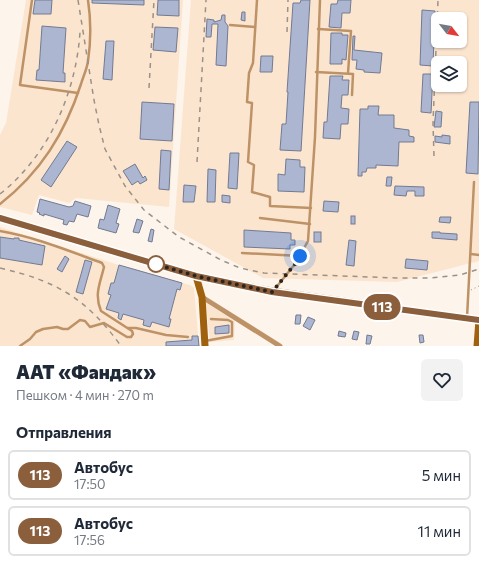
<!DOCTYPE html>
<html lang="ru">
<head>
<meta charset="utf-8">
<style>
  :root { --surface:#fff; --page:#f2f2f3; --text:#1f2937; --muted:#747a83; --line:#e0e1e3 }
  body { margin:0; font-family:Commissioner,sans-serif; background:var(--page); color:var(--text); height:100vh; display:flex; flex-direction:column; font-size:15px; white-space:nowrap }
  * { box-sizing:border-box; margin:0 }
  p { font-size:13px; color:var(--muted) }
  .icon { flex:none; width:22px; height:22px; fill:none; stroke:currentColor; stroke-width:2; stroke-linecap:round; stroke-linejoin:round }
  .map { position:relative; height:346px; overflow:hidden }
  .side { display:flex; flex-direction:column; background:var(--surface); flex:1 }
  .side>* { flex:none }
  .badge { padding:0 8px; border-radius:13px; font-size:14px; line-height:26px }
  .needle { width:26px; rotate:121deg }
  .controls { position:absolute; left:431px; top:12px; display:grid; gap:8px }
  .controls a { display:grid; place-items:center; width:36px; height:36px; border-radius:6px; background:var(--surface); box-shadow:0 1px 3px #0004; font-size:20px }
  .you { position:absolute; width:20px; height:20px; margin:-10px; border:3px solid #fff; border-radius:50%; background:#1a73e8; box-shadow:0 0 0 6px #1a73e833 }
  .map>.badge { position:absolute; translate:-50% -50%; box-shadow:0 0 0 2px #fff }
  h2 { padding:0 16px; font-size:15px; line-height:36px }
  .round { display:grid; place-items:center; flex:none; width:42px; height:42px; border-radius:6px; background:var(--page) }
  .headline { display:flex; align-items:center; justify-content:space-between; height:68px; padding:0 16px }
  h1 { font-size:19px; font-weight:800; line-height:30px }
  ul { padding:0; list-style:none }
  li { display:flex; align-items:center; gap:12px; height:50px; margin:0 8px 6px; padding:0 8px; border:2px solid var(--line); border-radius:6px }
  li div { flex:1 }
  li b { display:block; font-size:15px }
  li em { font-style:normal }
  li .badge { min-width:44px; font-weight:700; text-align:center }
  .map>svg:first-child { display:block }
  .built { fill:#fce5cf; fill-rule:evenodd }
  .building { fill:#adb6d0; stroke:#727a92 }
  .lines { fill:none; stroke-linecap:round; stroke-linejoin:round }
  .path { stroke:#9a9189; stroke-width:1; stroke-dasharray:1 3; stroke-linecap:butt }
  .lane { stroke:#be9267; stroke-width:2.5 }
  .street { stroke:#be9267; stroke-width:5 }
  .secondary { stroke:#9f610d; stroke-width:7 }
  .rail { stroke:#9a9188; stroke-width:1.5; stroke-dasharray:5 5; stroke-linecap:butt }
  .line-casing { stroke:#fff; stroke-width:9 }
  .line { stroke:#8b5e3c; stroke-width:6 }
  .walk { stroke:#2c231b; stroke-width:4; stroke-dasharray:0 7.2 }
  .stop-dot { fill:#fff; stroke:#8b5e3c; stroke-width:2 }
</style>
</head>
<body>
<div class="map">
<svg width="479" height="346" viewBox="0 0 479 346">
  <rect width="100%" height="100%" fill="#fdf4eb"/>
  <g class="built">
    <polygon points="26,0 183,0 169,207 76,198 69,203 39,195 32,215 0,207 0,135 6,123"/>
    <path d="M 191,0 L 479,0 L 479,261 L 397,282 L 263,278 L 174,229 ZM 438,19 L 460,19 L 460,41 L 438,41 ZM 438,63 L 460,63 L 460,85 L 438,85 Z"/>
    <polygon points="0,227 119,265 190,285 194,288 199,346 0,346"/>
    <polygon points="206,303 235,321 234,340 210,342"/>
  </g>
  <g class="building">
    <polygon points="35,0 52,0 51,14 33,14"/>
    <polygon points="92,0 144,0 144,5 92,3"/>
    <polygon points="158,0 179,0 179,16 157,15"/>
    <polygon points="301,0 310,0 301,151 280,150 282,124 286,124 288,92 287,92 293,3 300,3"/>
    <polygon points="338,0 351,0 350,13 342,13 341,28 329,27 331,4 337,4"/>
    <polygon points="422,10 435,11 433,66 420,65"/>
    <polygon points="242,12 245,12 245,21 241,20"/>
    <polygon points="222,15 225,15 225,22 228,26 226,66 216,65 218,24 212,24 211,37 206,37 207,19 214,20 214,22 221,20"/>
    <polygon points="42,26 66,28 63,73 65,73 65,82 36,80 37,70 39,70"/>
    <polygon points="155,27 178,28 176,52 153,50"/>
    <polygon points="331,33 342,33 342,35 348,35 346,60 342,59 342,64 330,64"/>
    <polygon points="353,36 355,36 354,50 382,53 380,73 364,72 364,70 356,69 357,60 352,60"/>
    <polygon points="106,41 114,41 112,80 103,79"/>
    <polygon points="261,56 273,56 272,72 260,72"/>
    <polygon points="423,74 433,74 431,113 421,112"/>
    <polygon points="330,76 343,76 342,80 349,80 348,95 342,95 341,108 349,109 348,124 341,124 340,139 323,138 324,122 327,122"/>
    <polygon points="142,102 174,104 172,141 140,139"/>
    <polygon points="470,102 479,102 478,174 466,173"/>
    <polygon points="368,106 379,106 378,115 394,115 394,128 409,130 409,136 414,137 414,142 399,142 398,166 376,165 376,168 367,168 366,172 362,172 362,176 358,176 360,109 368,109"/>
    <polygon points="436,111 442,112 441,127 434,127"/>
    <polygon points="442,135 450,136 450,144 435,142 435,136 442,137"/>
    <polygon points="67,141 77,147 51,187 41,180"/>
    <polygon points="161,150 171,151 169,190 159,189"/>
    <polygon points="230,153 239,153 237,189 228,188"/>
    <polygon points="286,159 300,160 300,167 305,167 304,192 278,191 278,174 285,175"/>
    <polygon points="135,164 143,178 145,176 147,180 140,184 138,181 132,185 123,171"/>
    <polygon points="208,169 216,170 215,202 207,202"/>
    <polygon points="387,177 392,177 391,186 386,186"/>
    <polygon points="184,185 196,186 194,202 183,202"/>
    <polygon points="395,186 424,187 424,196 415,196 415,191 407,191 406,196 394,195"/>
    <polygon points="222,195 230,196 230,203 222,202"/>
    <polygon points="40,199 69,207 73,206 75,201 91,206 88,217 77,214 74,222 69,221 67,225 63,224 64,220 44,214 44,216 39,214 40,213 37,212"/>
    <polygon points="324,201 339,202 338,212 323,211"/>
    <polygon points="108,205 120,209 116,223 119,224 116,233 98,228 100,219 104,220"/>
    <rect x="351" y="216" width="4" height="8"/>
    <polygon points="440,217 451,217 450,223 439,222"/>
    <polygon points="137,219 143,221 139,233 133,232"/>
    <polygon points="151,229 154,230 152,242 148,241"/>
    <polygon points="244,230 291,233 291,240 295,240 295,245 290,245 290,249 244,247"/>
    <rect x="314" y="232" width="7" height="10"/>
    <polygon points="432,232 440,232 440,233 457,234 457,240 432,238"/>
    <polygon points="0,237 14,239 14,238 19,238 19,240 45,246 42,265 0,258"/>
    <polygon points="349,240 356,241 354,266 346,265"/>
    <polygon points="65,256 69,259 62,272 57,269"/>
    <polygon points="406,259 428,261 427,270 405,268"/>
    <polygon points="85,260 92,262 83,294 76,292"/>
    <polygon points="119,265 182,283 180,290 177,289 169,319 171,319 169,327 152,322 150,327 143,325 144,320 123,314 121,320 118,318 119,313 106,309 111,295 108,294 111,283 114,283"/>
    <polygon points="296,315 301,315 300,324 295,324"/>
    <polygon points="308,317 315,320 310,330 303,326"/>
    <polygon points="229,325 229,333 215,334 215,327"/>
    <polygon points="339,331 346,333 345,337 338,336"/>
    <polygon points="354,331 359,332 357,340 352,339"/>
    <polygon points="367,335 372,336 370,344 366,344"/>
    <polygon points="419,335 423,335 424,342 420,343"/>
    <polygon points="192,336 198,336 199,346 166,346 166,342 192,340"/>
  </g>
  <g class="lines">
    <polyline class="path" points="471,290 479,286"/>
    <g class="lane">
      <polyline points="32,0 20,85 78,93"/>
      <polyline points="257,0 253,63 249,73 247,102 252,103 248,162 254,165 252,192 270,197 270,206 311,208"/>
      <polyline points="230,25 255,27"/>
      <polyline points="318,29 351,31 348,73"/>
      <polyline points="316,72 353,74 352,95"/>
      <path d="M 0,204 C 41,172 65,133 81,84 C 83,77 87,69 88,61 C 91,41 91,20 88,0"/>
      <polyline points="260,218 310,224"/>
      <path d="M 0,231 C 35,237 69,251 102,263 L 104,267 C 100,284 94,294 101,311 L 132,331 L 133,334 L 131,337 L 127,337 L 104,323 L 90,327 L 85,321 L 80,320 L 68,329 L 63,329 L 57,327 L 43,329 L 36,332 L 30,339 L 20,346"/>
      <polyline points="242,253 300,256"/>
      <polyline points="471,254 479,255"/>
      <polyline points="274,290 295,264 308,241 315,137 320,0"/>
      <polyline points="467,318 474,182"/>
      <polyline points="128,328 136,328 166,335 188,337"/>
      <polyline points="205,341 232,336 232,322 228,320 211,319"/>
    </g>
    <polyline class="street" points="202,297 280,346"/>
    <g class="secondary">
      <polyline points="0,218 196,276 272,291 479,320"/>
      <polyline points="196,276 202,297 205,346"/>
      <polyline points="477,346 479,320"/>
    </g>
    <g class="rail">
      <polyline points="78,0 94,100 99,125 105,149 125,186 144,210 179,237 221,260 240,268 264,273 396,278 430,278 460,275 479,269"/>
      <polyline points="287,32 288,0"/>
      <polyline points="149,88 154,0"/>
      <polyline points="434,156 433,123 438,0"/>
      <polyline points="197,162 206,0"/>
      <path d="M 0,194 C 49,155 76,93 80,32"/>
      <path d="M 0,268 C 57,281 87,299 121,346"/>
    </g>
  </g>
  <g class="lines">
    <g class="line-casing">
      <polyline id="line" points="0,218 196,276 272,292 479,320"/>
    </g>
    <use href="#line" class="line"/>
    <polyline class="walk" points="156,264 151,263 196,276 272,292 295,264 300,256"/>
  </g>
  <circle class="stop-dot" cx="156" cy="264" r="8"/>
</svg>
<div class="controls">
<a><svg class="needle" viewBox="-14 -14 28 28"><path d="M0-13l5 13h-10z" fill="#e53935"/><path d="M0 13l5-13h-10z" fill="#747a83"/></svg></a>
<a><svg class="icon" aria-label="layers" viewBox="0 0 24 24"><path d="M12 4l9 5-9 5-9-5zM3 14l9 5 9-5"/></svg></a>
</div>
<div class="you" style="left:300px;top:256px"></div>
<b class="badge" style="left:382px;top:307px;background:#8b5e3c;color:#fff">113</b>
</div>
<section class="side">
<div class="headline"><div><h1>ААТ «Фандак»</h1><p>Пешком · 4 мин · 270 m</p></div><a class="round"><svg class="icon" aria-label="heart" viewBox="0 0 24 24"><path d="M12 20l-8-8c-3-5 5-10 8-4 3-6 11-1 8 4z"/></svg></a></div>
<h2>Отправления</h2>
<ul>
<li><span class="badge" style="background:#8b5e3c;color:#fff">113</span><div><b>Автобус</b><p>17:50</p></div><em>5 мин</em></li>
<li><span class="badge" style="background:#8b5e3c;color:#fff">113</span><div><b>Автобус</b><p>17:56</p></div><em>11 мин</em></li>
</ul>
</section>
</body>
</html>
